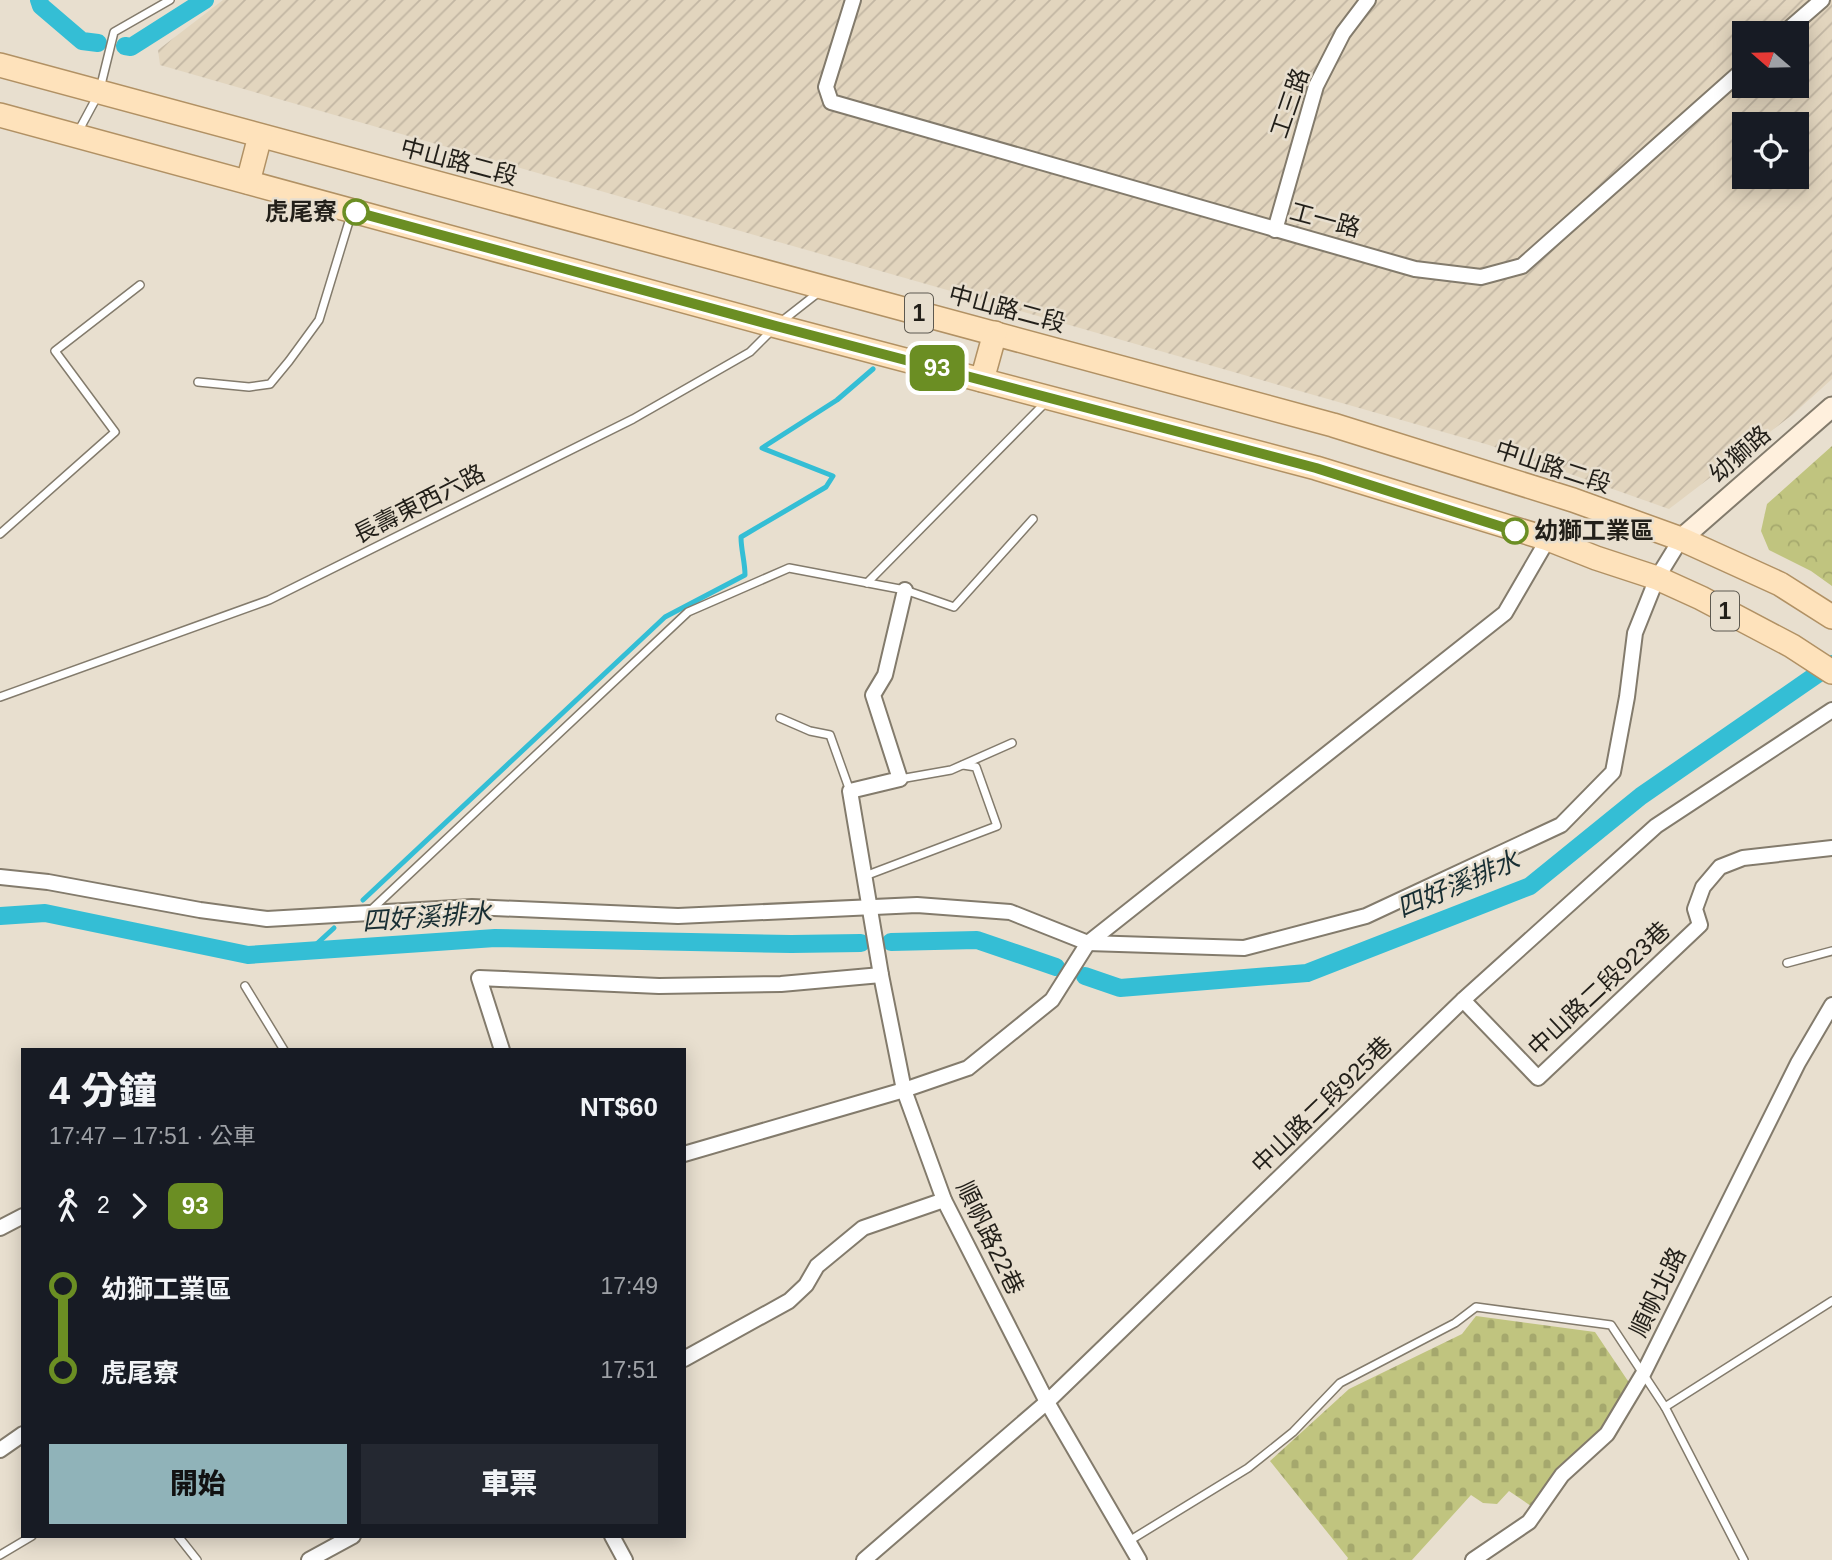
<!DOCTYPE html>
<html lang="zh-TW">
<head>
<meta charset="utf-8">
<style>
  :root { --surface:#171b24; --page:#242831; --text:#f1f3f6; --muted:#9ea1a6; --accent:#90b3b9 }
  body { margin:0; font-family:Arial,"Noto Sans TC",sans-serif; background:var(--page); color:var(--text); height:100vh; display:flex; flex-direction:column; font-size:26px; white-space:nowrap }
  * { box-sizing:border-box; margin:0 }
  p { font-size:23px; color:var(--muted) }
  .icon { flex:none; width:38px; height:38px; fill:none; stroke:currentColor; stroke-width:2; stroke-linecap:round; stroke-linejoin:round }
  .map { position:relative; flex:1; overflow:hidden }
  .drawer { position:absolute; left:21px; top:1048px; width:665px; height:490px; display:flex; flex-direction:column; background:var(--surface); border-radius:0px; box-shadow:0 4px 18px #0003 }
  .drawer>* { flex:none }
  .badge { padding:0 14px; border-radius:10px; font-size:24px; line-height:46px }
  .needle { width:46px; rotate:290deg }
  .fabs { position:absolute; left:1732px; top:21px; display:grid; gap:14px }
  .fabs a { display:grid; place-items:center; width:77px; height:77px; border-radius:0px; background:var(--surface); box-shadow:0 4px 18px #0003; font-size:35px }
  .map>.badge { position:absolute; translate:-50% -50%; box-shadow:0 0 0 4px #fff }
  .legs { display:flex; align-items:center; gap:10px; height:77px; padding:0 28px; font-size:23px }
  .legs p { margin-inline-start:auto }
  .overview { display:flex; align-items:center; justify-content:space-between; height:119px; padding:0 28px }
  h1 { font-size:38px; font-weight:800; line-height:52px }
  .primary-button { display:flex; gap:14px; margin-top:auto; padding:14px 28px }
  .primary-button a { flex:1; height:80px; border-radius:0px; background:var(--accent); color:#111; font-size:28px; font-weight:800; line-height:80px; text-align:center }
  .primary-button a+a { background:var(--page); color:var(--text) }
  ul { padding:0 28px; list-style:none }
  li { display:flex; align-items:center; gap:24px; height:84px; font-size:26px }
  li i { display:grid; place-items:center; width:10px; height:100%; margin:0 9px; background:currentColor }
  li i::after { content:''; width:18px; height:18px; margin:-9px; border:5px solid; border-radius:50%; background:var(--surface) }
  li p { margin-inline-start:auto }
  li:first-child i { background:linear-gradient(#0000 50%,currentColor 0) }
  li:last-child i { background:linear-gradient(currentColor 50%,#0000 0) }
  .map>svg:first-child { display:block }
  .industrial { fill:url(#industrial-furrows); fill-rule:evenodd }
  .cemetery { fill:url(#cemetery-stones) }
  .park { fill:url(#park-crowns) }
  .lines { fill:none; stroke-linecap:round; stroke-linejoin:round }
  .stream { stroke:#34bed5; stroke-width:5 }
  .canal { stroke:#34bed5; stroke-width:18 }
  .lane-casing { stroke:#837b6c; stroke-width:10 }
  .street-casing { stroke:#837b6c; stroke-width:18 }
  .secondary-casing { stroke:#837b6c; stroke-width:23 }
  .primary-casing { stroke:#b19164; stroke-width:26 }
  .lane { stroke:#fff; stroke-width:7 }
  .street { stroke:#fff; stroke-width:14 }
  .secondary { stroke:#fff0dd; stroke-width:19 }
  .primary { stroke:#fee2bb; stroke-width:23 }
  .line-1-casing { stroke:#fff; stroke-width:16 }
  .line-1 { stroke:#6b8e23; stroke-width:10 }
  .stop-1-dot { fill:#fff; stroke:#6b8e23; stroke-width:3.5 }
  .labels { text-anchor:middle; stroke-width:5; stroke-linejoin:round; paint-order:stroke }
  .shield { fill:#e8dfcf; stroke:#5d5950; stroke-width:2 }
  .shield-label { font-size:23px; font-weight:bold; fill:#221f19 }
  .street-label { font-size:24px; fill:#221f19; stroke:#e8dfcf }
  .stop-label { font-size:24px; font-weight:bold; fill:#221f19; stroke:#e8dfcf; text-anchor:end }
  .water-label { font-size:26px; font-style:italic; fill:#182e33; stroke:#e8dfcf }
</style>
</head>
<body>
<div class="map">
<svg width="1832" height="1560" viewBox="0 0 1832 1560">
  <defs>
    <pattern id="industrial-furrows" width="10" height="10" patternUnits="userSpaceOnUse" patternTransform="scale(1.75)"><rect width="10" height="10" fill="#e2d5be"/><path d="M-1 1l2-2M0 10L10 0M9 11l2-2" fill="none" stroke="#c2b6a3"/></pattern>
    <pattern id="cemetery-stones" width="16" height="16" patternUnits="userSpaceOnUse" patternTransform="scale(1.75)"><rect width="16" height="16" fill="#c0c47f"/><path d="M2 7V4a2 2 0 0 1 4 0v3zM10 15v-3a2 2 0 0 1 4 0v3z" fill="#a5a86d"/></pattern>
    <pattern id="park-crowns" width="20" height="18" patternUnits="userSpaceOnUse" patternTransform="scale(1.75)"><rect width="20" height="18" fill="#c0c47f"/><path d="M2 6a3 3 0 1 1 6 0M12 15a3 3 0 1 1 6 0" fill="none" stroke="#a5a86d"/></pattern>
  </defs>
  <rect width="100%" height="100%" fill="#e8dfcf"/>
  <path class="industrial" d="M 223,0 L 1832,0 L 1832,379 L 1792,415 L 1669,509 L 1489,445 L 160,65 L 158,50 ZM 1745,33 L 1797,33 L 1797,86 L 1745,86 ZM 1745,124 L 1797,124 L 1797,177 L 1745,177 Z"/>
  <polygon class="cemetery" points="1476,1316 1595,1332 1630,1384 1602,1430 1581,1448 1531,1506 1509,1491 1497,1504 1483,1503 1471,1495 1412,1560 1347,1560 1348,1558 1270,1461 1349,1389 1462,1334"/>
  <polygon class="park" points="1832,446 1832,586 1811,571 1769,550 1761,531 1767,504"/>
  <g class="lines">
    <g class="stream">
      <path d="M 363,900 L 665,617 L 745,575 C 745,562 741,550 741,537 L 826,487 L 833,476 L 762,448 L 837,400 L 873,369"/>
      <polyline points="309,951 334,928"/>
    </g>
    <g class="canal">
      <polyline points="39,0 41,6 82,41 98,43"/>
      <polyline points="125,46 131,47 205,0"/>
      <polyline points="0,916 45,913 248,955 495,938 791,944 861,943"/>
      <polyline points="891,942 977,940 1056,967"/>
      <polyline points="1085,976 1120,988 1307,973 1530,886 1641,796 1832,664"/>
    </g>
    <g class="lane-casing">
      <g id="lane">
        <polyline points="78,132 99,93 114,32 170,0"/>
        <polyline points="782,321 819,292"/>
        <polyline points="198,382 249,387 270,384 289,361 319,320 351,215"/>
        <polyline points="0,534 115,432 55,351 140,285"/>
        <polyline points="867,583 1046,402"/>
        <polyline points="0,697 269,600 633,419 750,352 773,329"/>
        <polyline points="780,718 810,731 830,735 850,791"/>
        <polyline points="900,779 951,770 1012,743"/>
        <polyline points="865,876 997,826 976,767 963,765"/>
        <polyline points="370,911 688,612 789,568 905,590 954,607 1033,519"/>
        <polyline points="1787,963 1832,951"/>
        <polyline points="245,986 284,1050"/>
        <polyline points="1665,1407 1832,1301"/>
        <polyline points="178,1536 197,1560"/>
        <polyline points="1129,1541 1248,1468 1293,1432 1340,1383 1455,1323 1476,1307 1611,1325 1665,1407 1744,1560"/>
        <polyline points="0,1555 32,1536"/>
      </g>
    </g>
    <g class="street-casing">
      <g id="street">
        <polyline points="853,0 826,87 831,102 1415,269 1481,277 1522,266 1745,68"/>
        <polyline points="1784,33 1822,0"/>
        <polyline points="1275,230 1316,86 1343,33 1368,0"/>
        <polyline points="905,590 885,675 873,695 900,779 850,791 881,975 904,1090 944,1200 1047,1402 1139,1560"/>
        <polyline points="0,877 48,882 200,910 267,919 472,907 678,916 917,905 1010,912 1088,943 1244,948 1366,916 1561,825 1613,772 1627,697 1635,633 1657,578 1681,539"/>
        <polyline points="1463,1000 1538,1078 1700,925 1695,909 1703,887 1720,867 1743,858 1832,848"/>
        <polyline points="502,1050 479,978 659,986 781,984 881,975"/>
        <polyline points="684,1154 904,1090 968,1068 1052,1000 1088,943 1505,613 1548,539"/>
        <polyline points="0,1228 23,1216"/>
        <polyline points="684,1359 789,1301 806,1285 817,1266 863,1228 944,1200"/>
        <polyline points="0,1450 23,1434"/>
        <polyline points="612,1536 625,1560"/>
        <polyline points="309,1560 353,1536"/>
        <polyline points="864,1560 1047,1402 1463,1000 1656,826 1832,710"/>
        <polyline points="1473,1560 1529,1522 1562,1475 1607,1434 1643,1374 1798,1063 1832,1005"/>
      </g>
    </g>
    <g class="secondary-casing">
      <polyline id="secondary" points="1681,539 1832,407"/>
    </g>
    <g class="primary-casing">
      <g id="primary">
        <polyline points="0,65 1333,425 1573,500 1681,539 1780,584 1832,617"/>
        <polyline points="0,115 776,326 1316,468 1548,539 1596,558 1657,578 1701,598 1792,646 1832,672"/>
        <polyline points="248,182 260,136"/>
        <polyline points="982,380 995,333"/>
      </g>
    </g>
    <use href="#lane" class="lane"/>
    <use href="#street" class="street"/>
    <use href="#secondary" class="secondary"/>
    <use href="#primary" class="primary"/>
  </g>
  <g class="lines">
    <g class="line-1-casing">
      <polyline id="line-1" points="356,212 776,326 1316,468 1515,531"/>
    </g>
    <use href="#line-1" class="line-1"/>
  </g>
  <g class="stop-1-dot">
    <circle cx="356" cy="212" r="12"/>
    <circle cx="1515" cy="531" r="12"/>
  </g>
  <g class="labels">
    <g class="shield">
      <rect x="905" y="293.5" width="28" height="39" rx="5"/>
      <rect x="1711" y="591.5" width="28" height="39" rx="5"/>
    </g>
    <g class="shield-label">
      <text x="919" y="321">1</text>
      <text x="1725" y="619">1</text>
    </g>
    <g class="street-label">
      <text transform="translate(1290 103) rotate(-71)" y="8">工三路</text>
      <text transform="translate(459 162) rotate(15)" y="8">中山路二段</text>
      <text transform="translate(1325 220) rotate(15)" y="8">工一路</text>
      <text transform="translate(1007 309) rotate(15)" y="8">中山路二段</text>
      <text transform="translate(1740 454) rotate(-41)" y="8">幼獅路</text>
      <text transform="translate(1553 467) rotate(18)" y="8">中山路二段</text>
      <text transform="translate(419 504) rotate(-27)" y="8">長壽東西六路</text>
      <text transform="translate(1599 989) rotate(-43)" y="8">中山路二段923巷</text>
      <text transform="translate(1322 1105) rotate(-44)" y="8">中山路二段925巷</text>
      <text transform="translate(990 1238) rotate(64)" y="8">順帆路22巷</text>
      <text transform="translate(1658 1292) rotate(-64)" y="8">順帆北路</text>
    </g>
    <g class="stop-label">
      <text x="337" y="220">虎尾寮</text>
      <text x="1534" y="539" text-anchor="start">幼獅工業區</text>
    </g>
    <g class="water-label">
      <text transform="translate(1458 884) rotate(-23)" y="9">四好溪排水</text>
      <text transform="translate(427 917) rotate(-4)" y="9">四好溪排水</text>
    </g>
  </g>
</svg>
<div class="fabs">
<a><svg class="needle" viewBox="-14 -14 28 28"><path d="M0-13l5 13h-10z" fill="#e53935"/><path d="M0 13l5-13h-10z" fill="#9ea1a6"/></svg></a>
<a><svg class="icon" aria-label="locate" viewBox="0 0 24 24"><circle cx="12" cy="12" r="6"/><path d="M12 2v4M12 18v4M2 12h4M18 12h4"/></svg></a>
</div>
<b class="badge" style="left:937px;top:368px;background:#6b8e23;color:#fff">93</b>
<section class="drawer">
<div class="overview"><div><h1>4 分鐘</h1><p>17:47 – 17:51 · 公車</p></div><b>NT$60</b></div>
<div class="legs"><svg class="icon" aria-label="walk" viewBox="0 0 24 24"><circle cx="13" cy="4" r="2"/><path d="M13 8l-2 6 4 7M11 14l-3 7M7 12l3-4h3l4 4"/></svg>2<svg class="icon" aria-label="forward" viewBox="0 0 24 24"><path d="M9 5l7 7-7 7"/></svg><b class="badge" style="background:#6b8e23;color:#fff">93</b></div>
<ul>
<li><i style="color:#6b8e23"></i><b>幼獅工業區</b><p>17:49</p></li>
<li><i style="color:#6b8e23"></i><b>虎尾寮</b><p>17:51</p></li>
</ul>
<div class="primary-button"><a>開始</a><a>車票</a></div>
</section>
</div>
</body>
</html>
